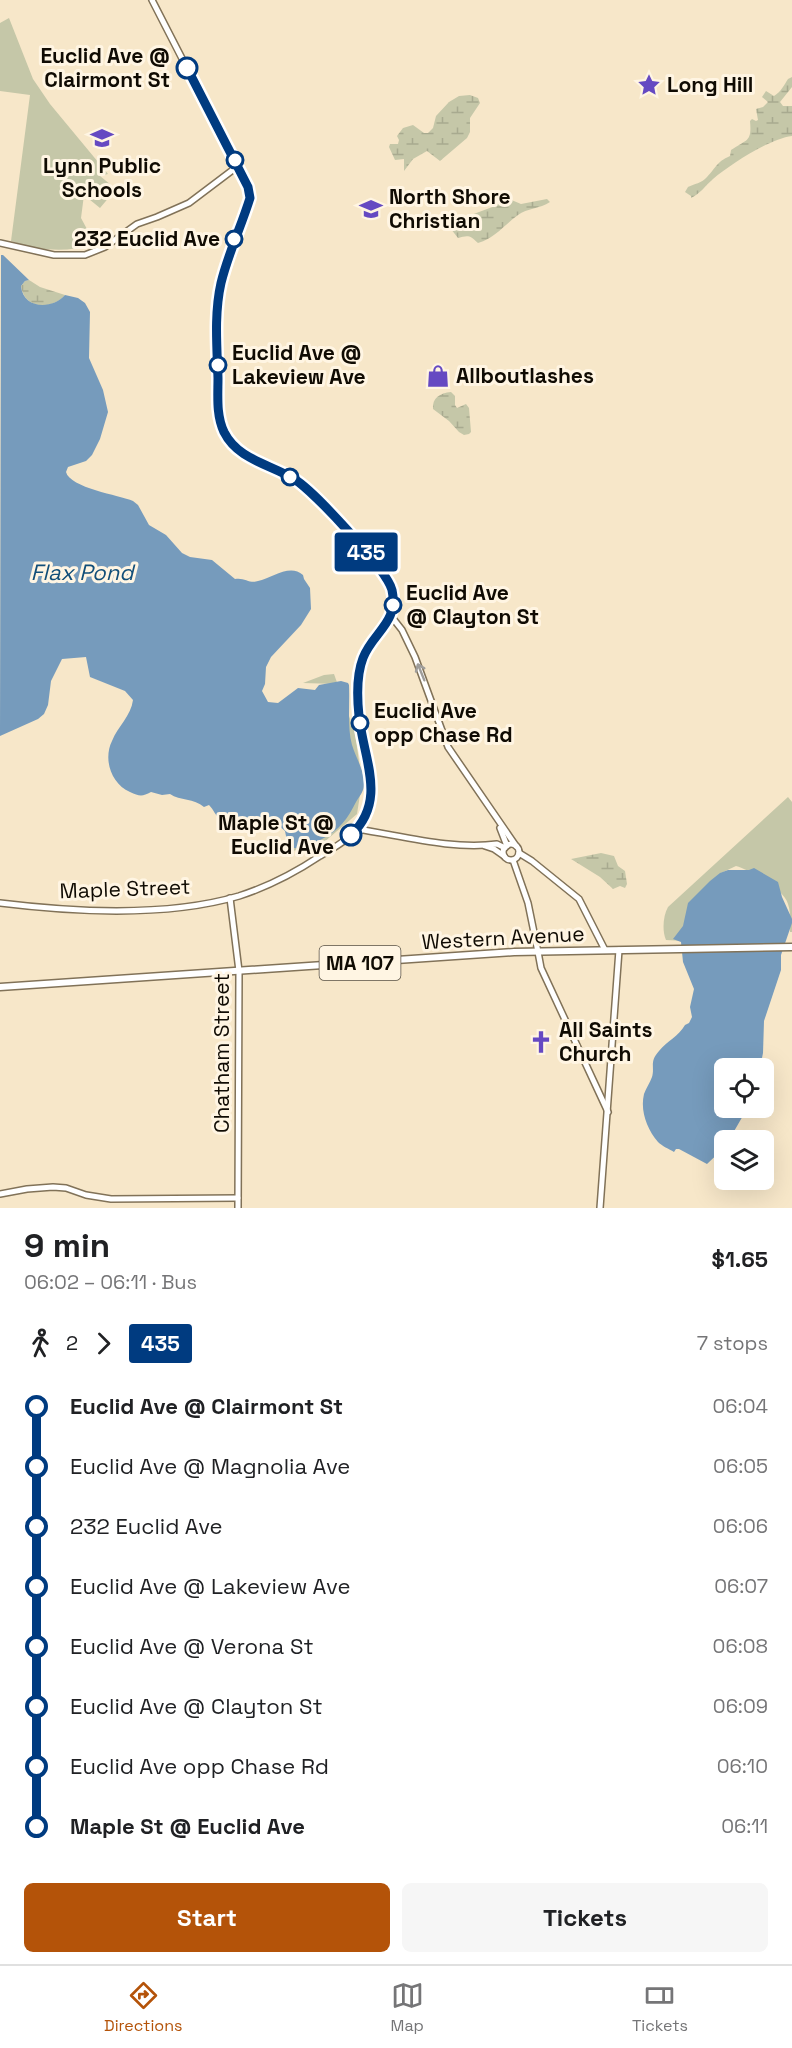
<!DOCTYPE html>
<html lang="en">
<head>
<meta charset="utf-8">
<style>
  :root { --surface:#fff; --page:#f6f6f6; --text:#202124; --muted:#757577; --line:#e0e0e0; --accent:#b45309 }
  body { margin:0; font-family:"Space Grotesk",sans-serif; background:var(--page); color:var(--text); height:100vh; display:flex; flex-direction:column; font-size:22px; white-space:nowrap }
  * { box-sizing:border-box; margin:0 }
  p { font-size:20px; color:var(--muted) }
  .icon { flex:none; width:33px; height:33px; fill:none; stroke:currentColor; stroke-width:2; stroke-linecap:round; stroke-linejoin:round }
  .map { position:relative; height:1208px; overflow:hidden }
  .details { display:flex; flex-direction:column; background:var(--surface); flex:1 }
  .details>* { flex:none }
  .badge { padding:0 12px; border-radius:4px; font-size:21px; line-height:39px }
  .tools { position:absolute; left:714px; top:1058px; display:grid; gap:12px }
  .tools a { display:grid; place-items:center; width:60px; height:60px; border-radius:9px; background:var(--surface); box-shadow:0 6px 24px #0002; font-size:30px }
  .map>.badge { position:absolute; translate:-50% -50%; box-shadow:0 0 0 3px #fff }
  .legs { display:flex; align-items:center; gap:9px; height:66px; padding:0 24px; font-size:20px }
  .legs p { margin-inline-start:auto }
  .overview { display:flex; align-items:center; justify-content:space-between; height:102px; padding:0 24px }
  h1 { font-size:33px; font-weight:800; line-height:45px }
  .button { display:flex; gap:12px; margin-top:auto; padding:12px 24px }
  .button a { flex:1; height:69px; border-radius:9px; background:var(--accent); color:#fff; font-size:24px; font-weight:800; line-height:69px; text-align:center }
  .button a+a { background:var(--page); color:var(--text) }
  ul { padding:0 24px; list-style:none }
  li { display:flex; align-items:center; gap:21px; height:60px; font-size:22px }
  li i { display:grid; place-items:center; width:9px; height:100%; margin:0 8px; background:currentColor }
  li i::after { content:''; width:15px; height:15px; margin:-8px; border:4px solid; border-radius:50%; background:var(--surface) }
  li p { margin-inline-start:auto }
  li:first-child i { background:linear-gradient(#0000 50%,currentColor 0) }
  li:last-child i { background:linear-gradient(currentColor 50%,#0000 0) }
  .menu { display:flex; justify-content:space-around; align-items:center; height:84px; border-top:2px solid var(--line); background:var(--surface); font-size:16px; color:var(--muted) }
  .menu a { display:grid; justify-items:center; gap:3px }
  .menu .active { color:var(--accent) }
  .map>svg:first-child { display:block }
  .wetland { fill:url(#wetland-marsh) }
  .park { fill:#c5c7a8 }
  .water { fill:#769bbc }
  .lines { fill:none; stroke-linecap:round; stroke-linejoin:round }
  .tertiary-casing { stroke:#817258; stroke-width:8 }
  .secondary-casing { stroke:#817258; stroke-width:8 }
  .primary-casing { stroke:#817258; stroke-width:9 }
  .tertiary { stroke:#fff; stroke-width:5 }
  .secondary { stroke:#fff; stroke-width:5 }
  .primary { stroke:#fff; stroke-width:6 }
  .oneway { stroke:#9f9d9a }
  .line-1-casing { stroke:#fff; stroke-width:14 }
  .line-1 { stroke:#003b80; stroke-width:9 }
  .stop-1-dot { fill:#fff; stroke:#003b80; stroke-width:3 }
  .labels { text-anchor:middle; stroke-width:6; stroke-linejoin:round; paint-order:stroke }
  .shield { fill:#fff5e3; stroke:#585146; stroke-width:1.5 }
  .shield-label { font-size:20px; font-weight:bold; fill:#100b03 }
  .stop-label { font-size:21px; font-weight:bold; fill:#100b03; stroke:#fff5e3; text-anchor:end }
  .poi-label { font-size:21px; font-weight:bold; fill:#100b03; stroke:#fff5e3; text-anchor:start }
  .street-label { font-size:21px; fill:#100b03; stroke:#fff5e3 }
  .water-label { font-size:22px; font-style:italic; fill:#114e79; stroke:#fff5e3 }
</style>
</head>
<body>
<div class="map">
<svg width="792" height="1208" viewBox="0 0 792 1208">
  <defs>
    <pattern id="wetland-marsh" width="20" height="14" patternUnits="userSpaceOnUse" patternTransform="scale(1.5)"><rect width="20" height="14" fill="#c5c7a8"/><path d="M1 5h8M5 5V1M11 12h8M15 12V8" fill="none" stroke="#a8aa8f"/></pattern>
  </defs>
  <rect width="100%" height="100%" fill="#f7e7c9"/>
  <g class="wetland">
    <path d="M 792,77 L 792,87 L 780,102 L 783,106 L 792,106 L 792,136 C 769,139 731,164 713,179 C 705,186 700,194 691,198 L 691,196 L 685,192 L 688,187 C 694,184 702,183 707,177 C 716,168 716,162 730,156 L 731,150 C 747,139 752,142 750,121 L 752,119 L 756,121 L 758,120 L 756,109 L 763,107 L 768,102 L 762,97 L 766,91 L 774,96 C 781,92 784,85 788,79 Z"/>
    <polygon points="470,95 478,98 480,103 470,118 470,132 467,138 440,161 427,151 413,159 404,171 404,159 395,160 389,147 390,144 398,144 399,140 397,136 403,128 413,125 424,133 428,133 433,128 436,116 449,102 459,96"/>
    <path d="M 507,198 L 521,204 L 547,199 L 550,202 C 540,209 527,208 518,215 C 503,226 496,237 478,243 C 470,235 468,235 458,238 L 447,224 L 495,206 Z"/>
    <path d="M 29,280 L 40,287 L 65,295 C 51,311 24,309 21,286 L 25,281 Z"/>
    <path d="M 451,392 L 455,396 L 455,405 L 457,408 L 466,404 L 469,408 L 471,432 L 469,434 L 464,435 L 459,432 L 449,421 L 433,409 C 432,398 440,393 451,392 Z"/>
    <polygon points="601,853 614,856 618,866 625,871 627,884 625,888 620,886 613,889 600,877 571,859"/>
  </g>
  <g class="park">
    <path d="M 9,18 L 33,79 L 50,104 L 108,174 L 100,176 L 116,189 L 100,208 L 84,195 L 81,218 L 95,244 C 66,253 40,251 11,241 L 30,95 L 0,91 L 0,23 Z"/>
    <polygon points="334,674 355,733 362,782 357,814 323,843 293,851 292,836 336,684 303,683 324,675"/>
    <path d="M 788,797 L 792,802 L 792,932 L 790,932 C 790,923 791,913 788,904 C 784,889 750,870 736,866 L 721,873 L 717,877 L 684,941 L 666,940 C 662,931 663,916 668,907 Z"/>
  </g>
  <g class="water">
    <path d="M 1,255 L 3,255 L 29,280 L 25,281 L 21,286 C 23,309 52,310 65,295 L 78,298 L 85,303 L 90,312 L 89,358 L 103,390 L 108,412 L 100,439 L 92,455 L 86,461 L 68,467 L 66,472 C 70,488 119,495 133,501 L 138,505 L 149,525 L 166,535 L 182,553 L 190,557 L 212,560 L 235,579 C 244,577 250,584 258,581 C 272,578 290,563 303,575 L 304,579 L 310,588 L 311,609 L 301,625 L 271,657 L 266,667 L 265,684 L 262,691 L 268,702 L 278,703 L 298,688 L 315,690 L 319,685 L 341,681 L 348,683 L 349,685 C 350,705 347,726 352,745 C 356,758 365,772 364,785 C 364,791 359,797 356,802 C 348,818 339,831 322,839 C 312,844 299,852 288,846 L 285,831 L 278,825 C 262,828 234,832 221,821 C 215,815 214,810 209,805 L 204,807 C 194,798 180,801 170,794 L 162,795 L 151,792 C 142,797 139,796 130,792 C 111,784 103,759 112,741 C 118,726 131,716 133,700 L 125,691 L 90,677 L 86,657 L 62,659 L 51,681 L 48,705 L 44,714 L 38,719 L 0,736 Z"/>
    <path d="M 754,868 L 778,882 L 782,897 L 792,919 L 792,923 L 781,955 L 781,970 L 764,1021 L 763,1053 L 760,1068 L 724,1068 L 724,1107 L 748,1107 L 729,1140 L 724,1140 L 724,1148 L 707,1164 L 679,1149 L 676,1149 L 674,1152 C 669,1149 662,1146 658,1142 C 647,1129 640,1111 644,1094 C 646,1088 650,1083 652,1077 C 655,1067 649,1062 659,1051 C 667,1041 679,1036 685,1025 L 689,1023 L 692,1017 L 690,1007 L 694,989 L 683,962 L 681,942 L 673,939 L 683,926 L 688,903 L 710,881 L 720,873 L 728,870 L 749,870 Z"/>
  </g>
  <g class="lines">
    <g class="tertiary-casing">
      <g id="tertiary">
        <polyline points="0,243 54,255 85,255 105,247 137,224 157,217 189,203 238,166"/>
        <polyline points="391,616 402,630 415,657 448,747 516,846"/>
        <polyline points="500,828 507,846"/>
        <path d="M 357,829 C 403,836 452,850 497,844 L 505,848"/>
        <circle cx="511" cy="852" r="8"/>
        <polyline points="485,846 494,849 504,856"/>
        <polyline points="519,853 532,861 579,899 605,950"/>
        <polyline points="513,860 528,903 538,952"/>
        <polyline points="230,898 239,971"/>
        <path d="M 0,903 C 73,912 168,917 239,896 C 267,887 296,872 320,856 C 339,845 361,833 368,810 C 375,786 368,768 363,744 C 359,726 356,704 358,686 C 361,648 377,646 390,618 C 395,607 394,593 389,582 C 382,566 367,553 355,540 C 339,523 323,504 305,487 L 292,478 L 242,453 L 232,444 L 223,431 L 218,411 L 218,305 L 221,285 L 233,244 L 250,198 L 248,187 L 152,0"/>
        <polyline points="0,1194 27,1189 53,1187 66,1188 86,1195 111,1199 238,1198"/>
      </g>
    </g>
    <g class="secondary-casing">
      <g id="secondary">
        <polyline points="538,952 541,968 608,1112"/>
        <polyline points="238,1208 239,971"/>
        <polyline points="600,1208 619,950"/>
      </g>
    </g>
    <g class="primary-casing">
      <polyline id="primary" points="0,987 514,952 792,947"/>
    </g>
    <use href="#tertiary" class="tertiary"/>
    <use href="#secondary" class="secondary"/>
    <use href="#primary" class="primary"/>
  </g>
  <defs><path id="oneway-shaft" d="M-6 0H5M1.5-3L5.5 0L1.5 3" fill="none" stroke-width="1.6" stroke-linecap="round" stroke-linejoin="round" transform="scale(1.5)"/></defs>
  <use class="oneway" href="#oneway-shaft" transform="translate(421 672) rotate(-112)"/>
  <g class="lines">
    <g class="line-1-casing">
      <path id="line-1" d="M 187,68 L 248,187 L 250,198 C 241,227 228,254 221,283 C 214,314 217,347 218,378 C 218,396 216,415 224,432 C 238,460 270,464 294,479 C 313,490 387,570 392,590 C 399,623 373,632 363,658 C 356,676 357,697 359,716 C 363,758 388,800 351,835"/>
    </g>
    <use href="#line-1" class="line-1"/>
  </g>
  <defs>
    <g id="sight-bare" transform="scale(1.8)"><path d="M0-6L1.8-2.2L6-1.7L2.9 1.2L3.7 5.4L0 3.3L-3.7 5.4L-2.9 1.2L-6-1.7L-1.8-2.2Z" fill="#6549c2" stroke="#fff5e3" stroke-width="2.5" paint-order="stroke"/></g>
    <g id="school-bare" transform="scale(1.8)"><path d="M0-5L7-2L0 1L-7-2ZM-4 1L0 2.5L4 1V4Q0 6-4 4Z" fill="#6549c2" stroke="#fff5e3" stroke-width="2.5" paint-order="stroke"/></g>
    <g id="shop-bare" transform="scale(1.8)"><path d="M-5-2.5h2.3a2.7 3.5 0 0 1 5.4 0H5L5.5 6h-11ZM-1.5-2.5h3a1.5 2.3 0 0 0-3 0Z" fill="#6549c2" stroke="#fff5e3" stroke-width="2.5" paint-order="stroke"/></g>
    <g id="church-bare" transform="scale(1.8)"><path d="M-1.2-6h2.4v3.5h3.3v2.4h-3.3V6h-2.4V-.1h-3.3v-2.4h3.3Z" fill="#6549c2" stroke="#fff5e3" stroke-width="2.5" paint-order="stroke"/></g>
  </defs>
  <g fill-rule="evenodd">
    <use href="#sight-bare" x="649" y="85"/>
    <use href="#school-bare" x="102" y="138"/>
    <use href="#school-bare" x="371" y="209"/>
    <use href="#shop-bare" x="438" y="376"/>
    <use href="#church-bare" x="541" y="1042"/>
  </g>
  <g class="stop-1-dot">
    <circle cx="187" cy="68" r="10"/>
    <circle cx="235" cy="160" r="8"/>
    <circle cx="234" cy="239" r="8"/>
    <circle cx="218" cy="365" r="8"/>
    <circle cx="290" cy="477" r="8"/>
    <circle cx="393" cy="605" r="8"/>
    <circle cx="360" cy="723" r="8"/>
    <circle cx="351" cy="835" r="10"/>
  </g>
  <g class="labels">
    <rect class="shield" x="319.5" y="946" width="81" height="34" rx="4.5"/>
    <g class="shield-label">
      <text x="360" y="970">MA 107</text>
    </g>
    <g class="stop-label">
      <text x="170" y="63">Euclid Ave @<tspan x="170" dy="24">Clairmont St</tspan></text>
      <text x="220" y="246">232 Euclid Ave</text>
      <text x="232" y="360" text-anchor="start">Euclid Ave @<tspan x="232" dy="24">Lakeview Ave</tspan></text>
      <text x="406" y="600" text-anchor="start">Euclid Ave<tspan x="406" dy="24">@ Clayton St</tspan></text>
      <text x="374" y="718" text-anchor="start">Euclid Ave<tspan x="374" dy="24">opp Chase Rd</tspan></text>
      <text x="334" y="830">Maple St @<tspan x="334" dy="24">Euclid Ave</tspan></text>
    </g>
    <g class="poi-label">
      <text x="667" y="92">Long Hill</text>
      <text x="102" y="173" text-anchor="middle">Lynn Public<tspan x="102" dy="24">Schools</tspan></text>
      <text x="389" y="204">North Shore<tspan x="389" dy="24">Christian</tspan></text>
      <text x="456" y="383">Allboutlashes</text>
      <text x="559" y="1037">All Saints<tspan x="559" dy="24">Church</tspan></text>
    </g>
    <g class="street-label">
      <text transform="translate(125 889) rotate(-2)" y="7">Maple Street</text>
      <text transform="translate(503 938) rotate(-3)" y="7">Western Avenue</text>
      <text transform="translate(222 1053) rotate(-90)" y="7">Chatham Street</text>
    </g>
    <g class="water-label">
      <text x="82" y="580">Flax Pond</text>
    </g>
  </g>
</svg>
<div class="tools">
<a><svg class="icon" aria-label="locate" viewBox="0 0 24 24"><circle cx="12" cy="12" r="6"/><path d="M12 2v4M12 18v4M2 12h4M18 12h4"/></svg></a>
<a><svg class="icon" aria-label="layers" viewBox="0 0 24 24"><path d="M12 4l9 5-9 5-9-5zM3 14l9 5 9-5"/></svg></a>
</div>
<b class="badge" style="left:366px;top:552px;background:#003b80;color:#fff">435</b>
</div>
<section class="details">
<div class="overview"><div><h1>9 min</h1><p>06:02 – 06:11 · Bus</p></div><b>$1.65</b></div>
<div class="legs"><svg class="icon" aria-label="walk" viewBox="0 0 24 24"><circle cx="13" cy="4" r="2"/><path d="M13 8l-2 6 4 7M11 14l-3 7M7 12l3-4h3l4 4"/></svg>2<svg class="icon" aria-label="forward" viewBox="0 0 24 24"><path d="M9 5l7 7-7 7"/></svg><b class="badge" style="background:#003b80;color:#fff">435</b><p>7 stops</p></div>
<ul>
<li><i style="color:#003b80"></i><b>Euclid Ave @ Clairmont St</b><p>06:04</p></li>
<li><i style="color:#003b80"></i><span>Euclid Ave @ Magnolia Ave</span><p>06:05</p></li>
<li><i style="color:#003b80"></i><span>232 Euclid Ave</span><p>06:06</p></li>
<li><i style="color:#003b80"></i><span>Euclid Ave @ Lakeview Ave</span><p>06:07</p></li>
<li><i style="color:#003b80"></i><span>Euclid Ave @ Verona St</span><p>06:08</p></li>
<li><i style="color:#003b80"></i><span>Euclid Ave @ Clayton St</span><p>06:09</p></li>
<li><i style="color:#003b80"></i><span>Euclid Ave opp Chase Rd</span><p>06:10</p></li>
<li><i style="color:#003b80"></i><b>Maple St @ Euclid Ave</b><p>06:11</p></li>
</ul>
<div class="button"><a>Start</a><a>Tickets</a></div>
</section>
<nav class="menu">
<a class="active"><svg class="icon" aria-label="directions" viewBox="0 0 24 24"><path d="M12 3l9 9-9 9-9-9zM9 14v-3h6M13 9l2 2-2 2"/></svg>Directions</a>
<a><svg class="icon" aria-label="map" viewBox="0 0 24 24"><path d="M3 6l6-2 6 2 6-2v14l-6 2-6-2-6 2zM9 4v14M15 6v14"/></svg>Map</a>
<a><svg class="icon" aria-label="tickets" viewBox="0 0 24 24"><path d="M3 7h18v10H3zM15 7v10"/></svg>Tickets</a>
</nav>
</body>
</html>
